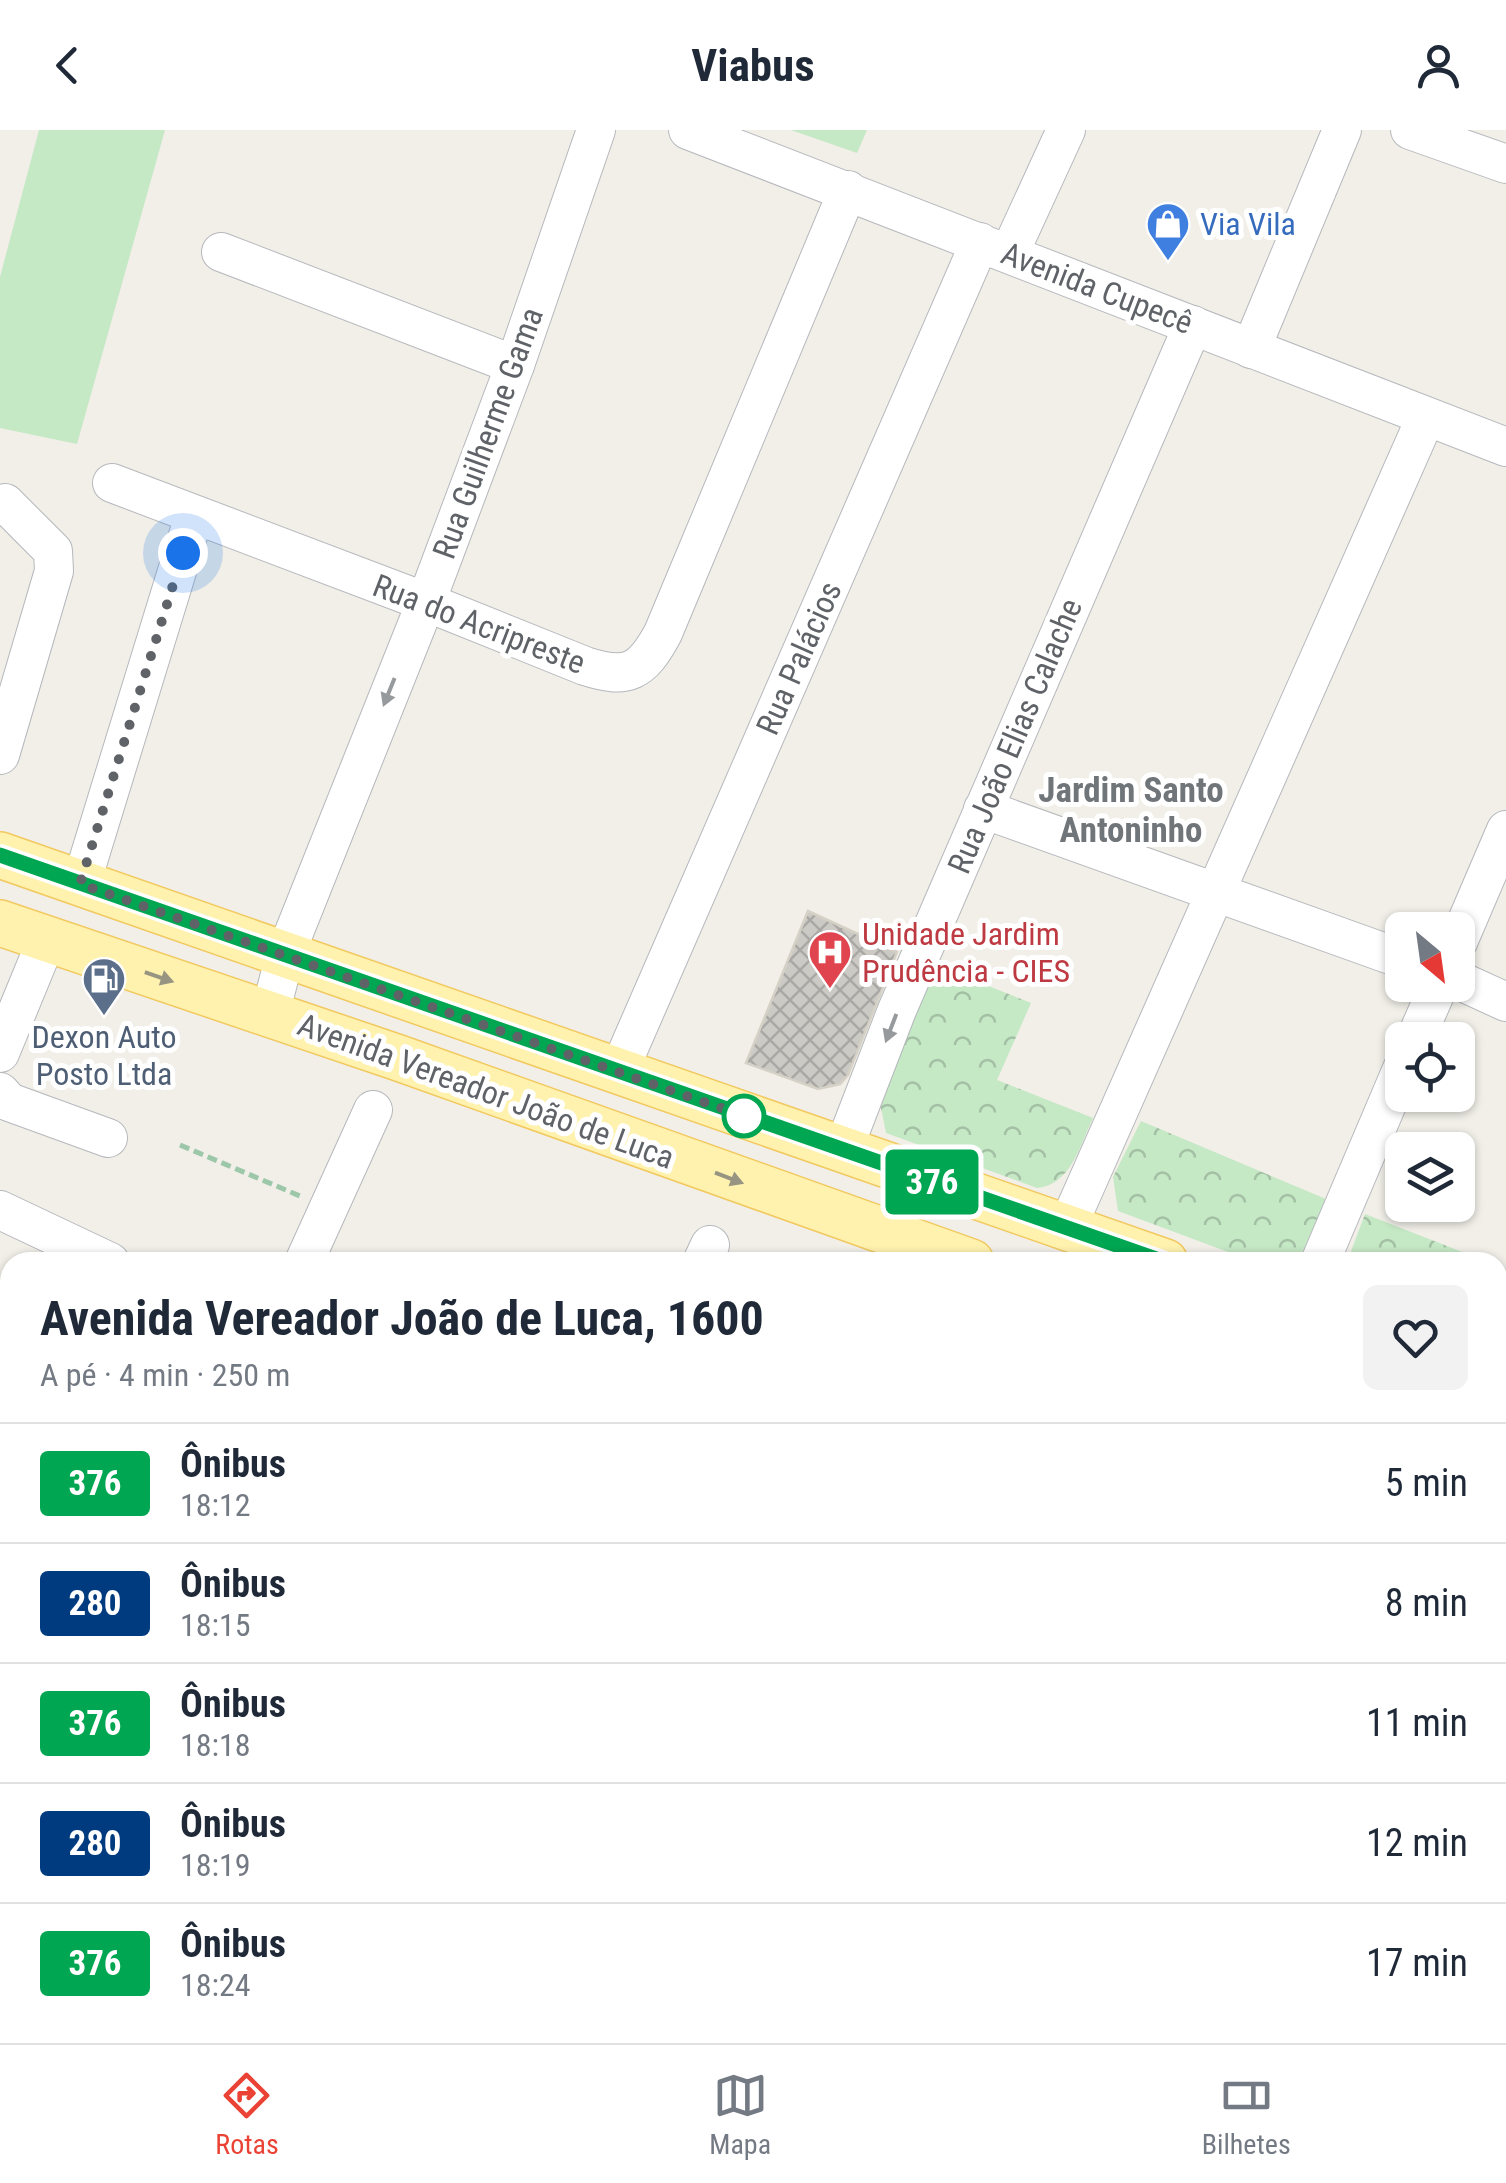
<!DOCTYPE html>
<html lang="pt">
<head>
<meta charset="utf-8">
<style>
  :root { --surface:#fff; --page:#f2f2f3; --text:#1f2937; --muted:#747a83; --line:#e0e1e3; --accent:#ea4335 }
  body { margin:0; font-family:"Roboto Condensed",sans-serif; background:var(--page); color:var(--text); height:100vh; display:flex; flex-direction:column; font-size:38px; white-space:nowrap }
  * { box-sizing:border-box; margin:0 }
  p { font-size:32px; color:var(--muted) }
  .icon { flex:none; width:55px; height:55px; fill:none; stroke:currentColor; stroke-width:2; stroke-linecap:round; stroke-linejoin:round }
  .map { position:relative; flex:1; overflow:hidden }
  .details { position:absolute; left:0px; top:1122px; width:1508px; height:792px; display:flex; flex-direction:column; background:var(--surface); border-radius:30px 30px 0 0; box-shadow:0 2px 8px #0004 }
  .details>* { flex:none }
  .badge { padding:0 20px; border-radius:8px; font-size:35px; line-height:65px }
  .needle { width:65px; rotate:151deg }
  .tools { position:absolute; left:1385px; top:782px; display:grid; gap:20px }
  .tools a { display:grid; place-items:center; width:90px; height:90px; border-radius:15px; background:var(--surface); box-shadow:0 2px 8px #0004; font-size:50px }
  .you { position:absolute; width:50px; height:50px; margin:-25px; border:8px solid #fff; border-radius:50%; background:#1a73e8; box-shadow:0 0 0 15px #1a73e833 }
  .map>.badge { position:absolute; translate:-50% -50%; box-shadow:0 0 0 5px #fff }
  .round { display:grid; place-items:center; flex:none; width:105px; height:105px; border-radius:15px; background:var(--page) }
  .headline { display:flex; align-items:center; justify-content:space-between; height:170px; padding:0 40px }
  h1 { font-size:48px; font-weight:700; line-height:75px }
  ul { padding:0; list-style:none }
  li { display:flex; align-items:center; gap:30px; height:120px; padding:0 40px; border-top:2px solid var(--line) }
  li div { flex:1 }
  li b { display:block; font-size:38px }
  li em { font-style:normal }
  li .badge { min-width:110px; font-weight:700; text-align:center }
  header { display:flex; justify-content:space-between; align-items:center; height:130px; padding:0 40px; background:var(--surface); font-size:45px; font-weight:700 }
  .tabs { display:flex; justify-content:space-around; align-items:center; height:140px; border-top:2px solid var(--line); background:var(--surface); font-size:28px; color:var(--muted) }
  .tabs a { display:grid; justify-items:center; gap:5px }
  .tabs .active { color:var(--accent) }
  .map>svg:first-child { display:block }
  .grass { fill:#c5e8c5 }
  .park { fill:url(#park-crowns) }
  .building { fill:url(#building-cross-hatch); stroke:#d6d1c6; stroke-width:2.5 }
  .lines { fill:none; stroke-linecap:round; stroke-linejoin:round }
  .minor-casing { stroke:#b5b8bc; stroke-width:40 }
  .major-casing { stroke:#f2c960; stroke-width:48 }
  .path { stroke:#9cc7a9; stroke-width:5; stroke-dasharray:10 5; stroke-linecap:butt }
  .minor { stroke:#fff; stroke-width:38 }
  .major { stroke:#fff2af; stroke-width:45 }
  .oneway { fill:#979a9d }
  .oneway2 { fill:#979581 }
  .line-casing { stroke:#fff; stroke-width:22 }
  .line { stroke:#00a651; stroke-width:15 }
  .walk { stroke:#5f6368; stroke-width:10; stroke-dasharray:0 18 }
  .stop-dot { fill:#fff; stroke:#00a651; stroke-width:5 }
  .labels { text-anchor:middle; stroke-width:10; stroke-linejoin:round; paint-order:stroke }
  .shop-label { font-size:32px; fill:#366cbe; stroke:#fff; text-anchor:start }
  .street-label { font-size:32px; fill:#5f6368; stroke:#fff }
  .health-label { font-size:32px; fill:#be3a42; stroke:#fff; text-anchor:start }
  .service-label { font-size:32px; fill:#4e5e75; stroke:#fff }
  .neighbourhood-label { font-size:35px; font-weight:bold; fill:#70757a; stroke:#fff }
</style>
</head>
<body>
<header><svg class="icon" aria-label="back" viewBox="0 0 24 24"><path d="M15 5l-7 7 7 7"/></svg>Viabus<svg class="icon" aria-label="person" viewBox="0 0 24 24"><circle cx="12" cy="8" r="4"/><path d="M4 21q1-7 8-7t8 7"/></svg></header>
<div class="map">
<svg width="1506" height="1913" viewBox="0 0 1506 1913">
  <defs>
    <pattern id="park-crowns" width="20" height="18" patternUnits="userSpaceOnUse" patternTransform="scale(2.5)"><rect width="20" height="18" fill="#c5e8c5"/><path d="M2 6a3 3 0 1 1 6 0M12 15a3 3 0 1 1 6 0" fill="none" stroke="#a3c0a4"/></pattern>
    <pattern id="building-cross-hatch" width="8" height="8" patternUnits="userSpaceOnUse" patternTransform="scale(2.5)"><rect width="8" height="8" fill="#cccac5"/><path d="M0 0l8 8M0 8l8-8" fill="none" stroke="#a9a8a4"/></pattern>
  </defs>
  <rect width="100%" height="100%" fill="#f1efe8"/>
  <g class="grass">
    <polygon points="39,0 165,0 77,314 0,298 0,147"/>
    <polygon points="791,0 867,0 857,23"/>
  </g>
  <g class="park">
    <path d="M 936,835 L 1031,873 L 997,950 L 1093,988 C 1080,1015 1071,1055 1037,1058 L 886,1003 L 880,973 Z"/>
    <polygon points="1141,991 1326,1069 1302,1123 1294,1132 1255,1132 1118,1081 1113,1047"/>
    <polygon points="1365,1084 1488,1132 1347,1132"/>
    <polygon points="1498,1136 1506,1140 1506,1229 1498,1226"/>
  </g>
  <polygon class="building" points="808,781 897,822 848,945 840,954 818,959 746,933"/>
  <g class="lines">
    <g class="minor-casing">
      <g id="minor">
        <polyline points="688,0 1506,317"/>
        <polyline points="1410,0 1506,34"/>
        <polyline points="221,122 515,235"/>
        <polyline points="1010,122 1066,0"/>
        <polyline points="1251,219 1342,0"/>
        <path d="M 112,353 L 426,472 L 585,536 C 628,550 642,542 663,503 L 848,60"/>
        <polyline points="0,625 54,441 53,421 5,373"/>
        <polyline points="983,679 1402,829"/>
        <polyline points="81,754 194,386"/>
        <polyline points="1458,812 1506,700"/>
        <polyline points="1458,850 1506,872"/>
        <polyline points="270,884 285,825 426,472 515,235 596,0"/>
        <polyline points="1415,910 1439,855"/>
        <polyline points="0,923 47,809"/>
        <polyline points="618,943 980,112"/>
        <polyline points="0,962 9,972 108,1008"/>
        <polyline points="843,1020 897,880 1193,195"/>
        <polyline points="0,1080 110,1132"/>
        <polyline points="1066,1100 1426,287"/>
        <polyline points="304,1132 373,980"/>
        <polyline points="702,1132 710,1115"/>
        <polyline points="1320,1132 1402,939"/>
        <polyline points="0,1472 10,1477"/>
        <polyline points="1498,1725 1506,1725"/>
        <polyline points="0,1736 10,1716"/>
        <polyline points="24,1905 40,1913"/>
        <polyline points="295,1913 300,1905"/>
        <polyline points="651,1913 654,1905"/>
        <polyline points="1000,1913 1004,1905"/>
        <polyline points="1179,1913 1180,1905"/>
        <polyline points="1387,1913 1388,1905"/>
      </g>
    </g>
    <g class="major-casing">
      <g id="major">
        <polyline points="0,725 1165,1132"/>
        <polyline points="0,793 396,927 971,1132"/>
        <polyline points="1498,1258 1506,1262"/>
        <polyline points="1498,1337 1506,1341"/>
      </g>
    </g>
    <g class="path">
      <polyline points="180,1015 300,1066"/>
      <polyline points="1007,1128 1019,1132"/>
    </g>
    <use href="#minor" class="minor"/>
    <use href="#major" class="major"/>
  </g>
  <defs><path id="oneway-solid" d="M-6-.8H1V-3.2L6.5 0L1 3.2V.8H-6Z" transform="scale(2.5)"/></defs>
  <g class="oneway">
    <use href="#oneway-solid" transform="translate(389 562) rotate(112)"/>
    <use href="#oneway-solid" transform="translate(891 898) rotate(111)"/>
  </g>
  <g class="oneway2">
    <use href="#oneway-solid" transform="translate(159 847) rotate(19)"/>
    <use href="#oneway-solid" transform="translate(729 1048) rotate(21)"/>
  </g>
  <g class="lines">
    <g class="line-casing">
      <polyline id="line" points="0,725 1165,1132"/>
    </g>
    <use href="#line" class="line"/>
    <polyline class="walk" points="183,423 80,754 744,986"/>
  </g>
  <defs>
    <g id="shop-pin" transform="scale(2.25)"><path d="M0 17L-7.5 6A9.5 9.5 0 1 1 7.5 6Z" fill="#3f7fe0" stroke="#fff"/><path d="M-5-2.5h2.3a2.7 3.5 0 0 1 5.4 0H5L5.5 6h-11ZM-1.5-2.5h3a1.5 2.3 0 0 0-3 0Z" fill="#fff"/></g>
    <g id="hospital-pin" transform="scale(2.25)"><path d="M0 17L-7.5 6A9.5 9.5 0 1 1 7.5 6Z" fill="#e0444e" stroke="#fff"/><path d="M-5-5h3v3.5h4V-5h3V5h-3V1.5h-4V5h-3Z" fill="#fff"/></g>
    <g id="fuel-pin" transform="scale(2.25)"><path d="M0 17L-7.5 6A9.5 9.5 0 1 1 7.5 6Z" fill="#5c6f8a" stroke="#fff"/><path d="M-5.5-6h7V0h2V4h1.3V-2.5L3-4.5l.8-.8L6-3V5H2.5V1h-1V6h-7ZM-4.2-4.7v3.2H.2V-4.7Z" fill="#fff"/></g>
  </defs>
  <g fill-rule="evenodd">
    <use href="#shop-pin" x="1168" y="94"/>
    <use href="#hospital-pin" x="830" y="822"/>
    <use href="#fuel-pin" x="104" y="849"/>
  </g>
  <circle class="stop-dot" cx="744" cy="986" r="20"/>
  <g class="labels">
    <g class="shop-label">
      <text x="1200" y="105">Via Vila</text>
    </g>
    <g class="street-label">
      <text transform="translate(1097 158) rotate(21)" y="11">Avenida Cupecê</text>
      <text transform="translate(488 303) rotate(-70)" y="11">Rua Guilherme Gama</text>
      <text transform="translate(479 494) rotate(21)" y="11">Rua do Acripreste</text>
      <text transform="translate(799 528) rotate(-66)" y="11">Rua Palácios</text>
      <text transform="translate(1015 606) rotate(-67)" y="11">Rua João Elias Calache</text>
      <text transform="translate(486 961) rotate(20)" y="11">Avenida Vereador João de Luca</text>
    </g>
    <g class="health-label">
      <text x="862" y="815">Unidade Jardim<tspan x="862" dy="37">Prudência - CIES</tspan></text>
    </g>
    <g class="service-label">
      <text x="104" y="918">Dexon Auto<tspan x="104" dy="37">Posto Ltda</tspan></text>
    </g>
    <g class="neighbourhood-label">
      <text x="1131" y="672">Jardim Santo<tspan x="1131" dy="40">Antoninho</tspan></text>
    </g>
  </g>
</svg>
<div class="tools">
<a><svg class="needle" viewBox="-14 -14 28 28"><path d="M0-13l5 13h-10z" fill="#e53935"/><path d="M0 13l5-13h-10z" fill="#747a83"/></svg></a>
<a><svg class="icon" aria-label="locate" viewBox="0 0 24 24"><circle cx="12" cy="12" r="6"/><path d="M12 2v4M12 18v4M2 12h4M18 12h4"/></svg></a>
<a><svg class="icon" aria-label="layers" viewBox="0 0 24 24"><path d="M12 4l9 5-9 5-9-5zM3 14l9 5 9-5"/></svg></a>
</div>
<div class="you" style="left:183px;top:423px"></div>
<b class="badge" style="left:932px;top:1052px;background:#00a651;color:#fff">376</b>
<section class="details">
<div class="headline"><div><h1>Avenida Vereador João de Luca, 1600</h1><p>A pé · 4 min · 250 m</p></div><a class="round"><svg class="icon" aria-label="heart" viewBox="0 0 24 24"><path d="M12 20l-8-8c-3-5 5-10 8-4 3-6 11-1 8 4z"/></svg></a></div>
<ul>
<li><span class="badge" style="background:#00a651;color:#fff">376</span><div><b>Ônibus</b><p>18:12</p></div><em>5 min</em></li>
<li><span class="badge" style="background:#003b80;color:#fff">280</span><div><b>Ônibus</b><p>18:15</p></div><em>8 min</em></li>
<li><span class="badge" style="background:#00a651;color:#fff">376</span><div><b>Ônibus</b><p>18:18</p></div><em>11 min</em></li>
<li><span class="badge" style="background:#003b80;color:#fff">280</span><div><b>Ônibus</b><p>18:19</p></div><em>12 min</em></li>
<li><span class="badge" style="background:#00a651;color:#fff">376</span><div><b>Ônibus</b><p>18:24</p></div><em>17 min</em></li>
</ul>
</section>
</div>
<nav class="tabs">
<a class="active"><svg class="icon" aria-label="directions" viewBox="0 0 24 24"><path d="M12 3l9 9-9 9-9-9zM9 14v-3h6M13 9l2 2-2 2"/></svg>Rotas</a>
<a><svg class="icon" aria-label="map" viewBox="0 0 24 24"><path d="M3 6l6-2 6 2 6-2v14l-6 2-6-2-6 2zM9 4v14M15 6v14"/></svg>Mapa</a>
<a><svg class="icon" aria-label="tickets" viewBox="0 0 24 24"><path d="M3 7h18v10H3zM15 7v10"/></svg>Bilhetes</a>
</nav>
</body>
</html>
